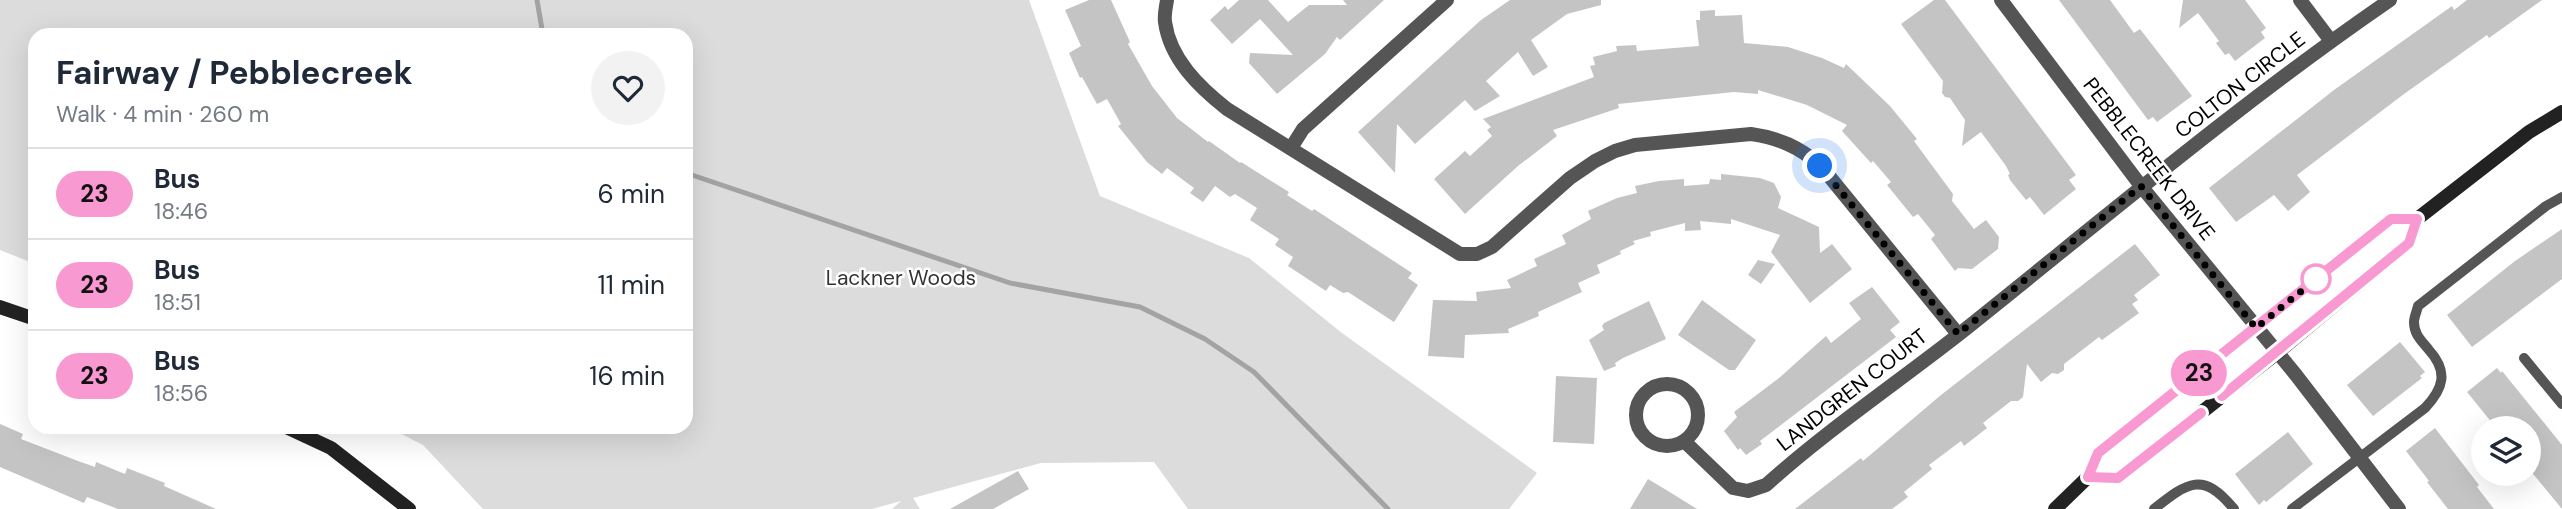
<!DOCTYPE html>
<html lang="en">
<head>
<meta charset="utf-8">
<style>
  :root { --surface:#fff; --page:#f2f2f3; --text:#1f2937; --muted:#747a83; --line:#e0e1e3 }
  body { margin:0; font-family:"DM Sans",sans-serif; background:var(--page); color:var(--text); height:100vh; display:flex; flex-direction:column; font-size:26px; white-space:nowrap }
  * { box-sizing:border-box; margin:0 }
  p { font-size:23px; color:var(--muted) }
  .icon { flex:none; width:38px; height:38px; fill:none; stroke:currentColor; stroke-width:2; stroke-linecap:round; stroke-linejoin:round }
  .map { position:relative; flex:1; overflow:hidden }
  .panel { position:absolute; left:28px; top:28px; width:665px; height:406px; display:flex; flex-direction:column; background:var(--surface); border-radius:21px; box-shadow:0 7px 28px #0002 }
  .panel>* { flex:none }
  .badge { padding:0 14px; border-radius:23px; font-size:24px; line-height:46px }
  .tools { position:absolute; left:2471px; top:416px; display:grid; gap:14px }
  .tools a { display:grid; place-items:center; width:70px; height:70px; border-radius:50%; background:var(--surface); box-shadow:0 7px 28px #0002; font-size:35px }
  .you { position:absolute; width:35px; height:35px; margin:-18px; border:5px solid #fff; border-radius:50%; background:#1a73e8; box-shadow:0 0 0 10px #1a73e833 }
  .map>.badge { position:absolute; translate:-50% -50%; box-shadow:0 0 0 4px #fff }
  .round { display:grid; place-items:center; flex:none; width:74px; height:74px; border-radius:37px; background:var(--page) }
  .overview { display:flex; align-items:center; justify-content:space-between; height:119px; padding:0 28px }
  h1 { font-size:33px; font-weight:700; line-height:52px }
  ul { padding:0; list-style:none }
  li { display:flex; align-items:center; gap:21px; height:91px; padding:0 28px; border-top:2px solid var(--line) }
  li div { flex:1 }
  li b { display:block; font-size:26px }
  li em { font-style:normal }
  li .badge { min-width:77px; font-weight:700; text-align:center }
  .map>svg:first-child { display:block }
  .green { fill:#dcdcdc }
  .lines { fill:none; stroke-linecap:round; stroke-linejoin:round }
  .stream { stroke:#a3a3a3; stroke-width:5 }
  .building { fill:#c4c4c4 }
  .lane { stroke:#555; stroke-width:10 }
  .street { stroke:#555; stroke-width:14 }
  .secondary { stroke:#222; stroke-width:14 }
  .line-casing { stroke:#fff; stroke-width:16 }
  .line { stroke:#f899d1; stroke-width:10 }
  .walk { stroke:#000; stroke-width:7; stroke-dasharray:0 12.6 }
  .stop-dot { fill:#fff; stroke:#f899d1; stroke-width:3.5 }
  .labels { text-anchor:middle; stroke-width:5; stroke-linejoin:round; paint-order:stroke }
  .street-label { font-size:21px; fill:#000; stroke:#fff }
  .park-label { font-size:21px; fill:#333; stroke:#fff }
</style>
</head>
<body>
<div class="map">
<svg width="2562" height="509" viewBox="0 0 2562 509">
  <rect width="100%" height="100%" fill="#fff"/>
  <polygon class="green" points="0,0 1029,0 1100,196 1249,258 1342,333 1537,473 1509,509 1188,509 1154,462 1041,463 913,498 920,509 892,509 901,501 872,509 483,509 423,445 388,427 686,427 686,35 35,35 35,264 0,250"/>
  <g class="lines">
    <g class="stream">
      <polyline points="537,0 543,35"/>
      <polyline points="686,173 1010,283 1140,307 1205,339 1254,372 1388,509"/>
    </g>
  </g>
  <g class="building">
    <polygon points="1089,0 1111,0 1130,42 1128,44 1152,86 1177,118 1208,142 1209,141 1240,163 1241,162 1289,192 1287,195 1312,211 1314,209 1412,273 1408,278 1418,285 1394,322 1348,292 1343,293 1330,285 1326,291 1288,266 1293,257 1275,245 1279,239 1250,220 1257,208 1235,194 1230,197 1215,186 1203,202 1190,193 1194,188 1167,168 1162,174 1147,162 1118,126 1121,124 1107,99 1097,104 1082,77 1080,78 1069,53 1081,46 1065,10"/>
    <polygon points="1239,0 1268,0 1288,22 1309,5 1347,5 1343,0 1384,0 1340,40 1337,37 1325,54 1277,94 1249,63 1250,53 1293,55 1260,19 1232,44 1210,20 1225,6 1228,10"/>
    <polygon points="1510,0 1601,0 1601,5 1567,14 1531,40 1548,67 1533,76 1518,52 1486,81 1500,96 1475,111 1465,100 1415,144 1397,124 1395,173 1358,132 1481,20"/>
    <polygon points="1934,0 1945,0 2076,175 2069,180 2076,189 2044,215 2030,197 2026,200 2010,180 2008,175 2010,174 2006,166 1981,132 1962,146 1965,120 1950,98 1945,97 1942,93 1943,81 1901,24"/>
    <polygon points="2059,0 2110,0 2134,33 2140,29 2192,96 2157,122 2153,117 2148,120"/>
    <polygon points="2183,0 2245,0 2266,28 2261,32 2265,38 2235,61 2229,53 2225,55 2216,43 2219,41 2198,13 2179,28"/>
    <polygon points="2467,0 2542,0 2489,38 2487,35 2404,94 2297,175 2310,192 2288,211 2274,195 2236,222 2209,188 2334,90 2452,6 2454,10"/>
    <polygon points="1715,10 1715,16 1742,15 1744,43 1788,47 1822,58 1844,68 1846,64 1890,106 1917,139 1914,141 1953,194 1952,201 1974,229 1986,220 1999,237 1998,249 1972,269 1958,268 1955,271 1931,239 1935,235 1918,214 1913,217 1887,185 1891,182 1873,161 1871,163 1842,131 1847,125 1807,105 1758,90 1758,94 1734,92 1618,104 1619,108 1553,130 1557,136 1518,166 1465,214 1434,179 1465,151 1470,156 1492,136 1487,130 1491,127 1483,119 1594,77 1590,66 1595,65 1593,57 1617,51 1616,46 1636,45 1637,51 1699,46 1696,20 1700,20 1700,11"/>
    <polygon points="1721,174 1760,178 1774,183 1781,197 1778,208 1819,227 1820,253 1832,244 1852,269 1810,303 1771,252 1780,235 1731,219 1731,224 1700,221 1701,230 1685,231 1685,223 1650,232 1651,236 1633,241 1635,244 1620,251 1621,254 1597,265 1600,273 1578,283 1582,292 1538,312 1539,316 1508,329 1509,333 1465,335 1464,358 1428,356 1433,300 1477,301 1476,292 1511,288 1507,280 1537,266 1534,259 1566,244 1562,235 1591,219 1588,211 1617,198 1637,193 1635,186 1659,181 1684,179 1684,186 1709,184 1710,179 1721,180"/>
    <polygon points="2562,229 2562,279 2472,347 2447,315 2515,261"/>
    <polygon points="2135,244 2160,275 2134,295 2138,300 2132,304 2139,313 2102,340 2099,337 2064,364 2064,370 2058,374 2052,373 2041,382 2027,364 2023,397 2018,401 2011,401 1983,423 1987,428 1964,446 1961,441 1929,465 1932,469 1904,492 1908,497 1892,509 1795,509 1861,458 1863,461 1941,395"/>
    <polygon points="1758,260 1775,264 1761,284 1748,275"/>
    <polygon points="1872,287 1900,322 1890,330 1896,337 1760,441 1762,444 1746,455 1740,448 1738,450 1724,431 1737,417 1734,412 1779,378 1826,336 1831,343 1861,319 1849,303"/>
    <polygon points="1702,300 1756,340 1735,370 1729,370 1678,335"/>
    <polygon points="1649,301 1666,339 1623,358 1615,363 1616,366 1604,371 1589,340 1604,330 1602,326 1604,323"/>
    <polygon points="2400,342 2425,372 2420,376 2422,378 2373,416 2347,385"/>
    <polygon points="2497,368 2501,373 2502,371 2562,445 2562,509 2529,469 2529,429 2497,429 2467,392"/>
    <polygon points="1556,376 1597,378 1594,444 1553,442"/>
    <polygon points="0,424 23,434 21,439 78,461 95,467 96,462 125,474 127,468 165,483 164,486 216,509 118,509 87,497 84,503 0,467"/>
    <polygon points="2435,428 2479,485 2477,487 2494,509 2448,509 2427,482 2429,481 2406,451"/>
    <polygon points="2288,432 2313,464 2266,502 2264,500 2259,505 2235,474"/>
    <polygon points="1018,471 1029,489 993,509 950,509"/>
    <polygon points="1648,479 1668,491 1697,509 1630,509"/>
  </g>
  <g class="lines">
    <g class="lane">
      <polyline points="2524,358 2562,404"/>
      <path d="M 2154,509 C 2188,482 2203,471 2234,509"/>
      <path d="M 2292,509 L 2425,408 C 2443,389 2449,372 2429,350 C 2422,341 2414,335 2414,322 C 2414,317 2417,311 2418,306 L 2546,206 L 2562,197"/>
    </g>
    <g class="street">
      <path d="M 1167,0 C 1166,7 1164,15 1165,22 C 1170,59 1199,87 1227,109 L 1460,254 L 1477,254 L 1492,247 L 1570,178 L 1595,161 L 1615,151 L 1635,145 L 1751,134 C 1779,138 1799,147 1820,165 L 1958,334"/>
      <polyline points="2001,0 2141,186 2296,375 2399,509"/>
      <polyline points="2300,0 2331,41"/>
      <polyline points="1291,148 1303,129 1447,0"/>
      <circle cx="1667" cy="415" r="31"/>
      <path d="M 1684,441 L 1733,488 L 1748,491 L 1766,485 C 1826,431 1894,385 1958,335 C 2101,221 2240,103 2390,0"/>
    </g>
    <g class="secondary">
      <polyline points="0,307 35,319"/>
      <polyline points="286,427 331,448 409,509"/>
      <polyline points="2088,477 2118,478 2277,353 2409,243 2417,219 2529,132 2562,112"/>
      <polyline points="2055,509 2088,477 2098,453 2391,219 2417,219"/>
    </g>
  </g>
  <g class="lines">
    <g class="line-casing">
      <polyline id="line" points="2201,413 2118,478 2088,477 2098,453 2391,219 2417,219 2409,243 2222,396"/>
    </g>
    <use href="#line" class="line"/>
    <polyline class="walk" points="1820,166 1958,334 2141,186 2256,328 2316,279"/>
  </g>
  <circle class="stop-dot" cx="2316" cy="279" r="14"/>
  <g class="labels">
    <g class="street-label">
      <text transform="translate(2240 85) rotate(-38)" y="7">COLTON CIRCLE</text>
      <text transform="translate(2149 159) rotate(52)" y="7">PEBBLECREEK DRIVE</text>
      <text transform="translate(1852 390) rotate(-38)" y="7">LANDGREN COURT</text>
    </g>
    <g class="park-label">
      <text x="901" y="285">Lackner Woods</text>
    </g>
  </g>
</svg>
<div class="tools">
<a><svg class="icon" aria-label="layers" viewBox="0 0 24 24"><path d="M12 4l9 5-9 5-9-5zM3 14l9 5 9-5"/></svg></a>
</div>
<div class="you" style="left:1820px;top:166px"></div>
<b class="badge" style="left:2199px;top:373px;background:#f899d1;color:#111">23</b>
<section class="panel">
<div class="overview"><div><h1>Fairway / Pebblecreek</h1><p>Walk · 4 min · 260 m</p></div><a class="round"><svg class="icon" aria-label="heart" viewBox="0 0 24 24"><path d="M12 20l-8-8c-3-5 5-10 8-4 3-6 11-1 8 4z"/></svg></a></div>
<ul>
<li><span class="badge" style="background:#f899d1;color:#111">23</span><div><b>Bus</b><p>18:46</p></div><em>6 min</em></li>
<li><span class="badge" style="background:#f899d1;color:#111">23</span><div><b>Bus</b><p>18:51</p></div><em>11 min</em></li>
<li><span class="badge" style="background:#f899d1;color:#111">23</span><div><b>Bus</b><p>18:56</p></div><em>16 min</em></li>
</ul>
</section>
</div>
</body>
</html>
